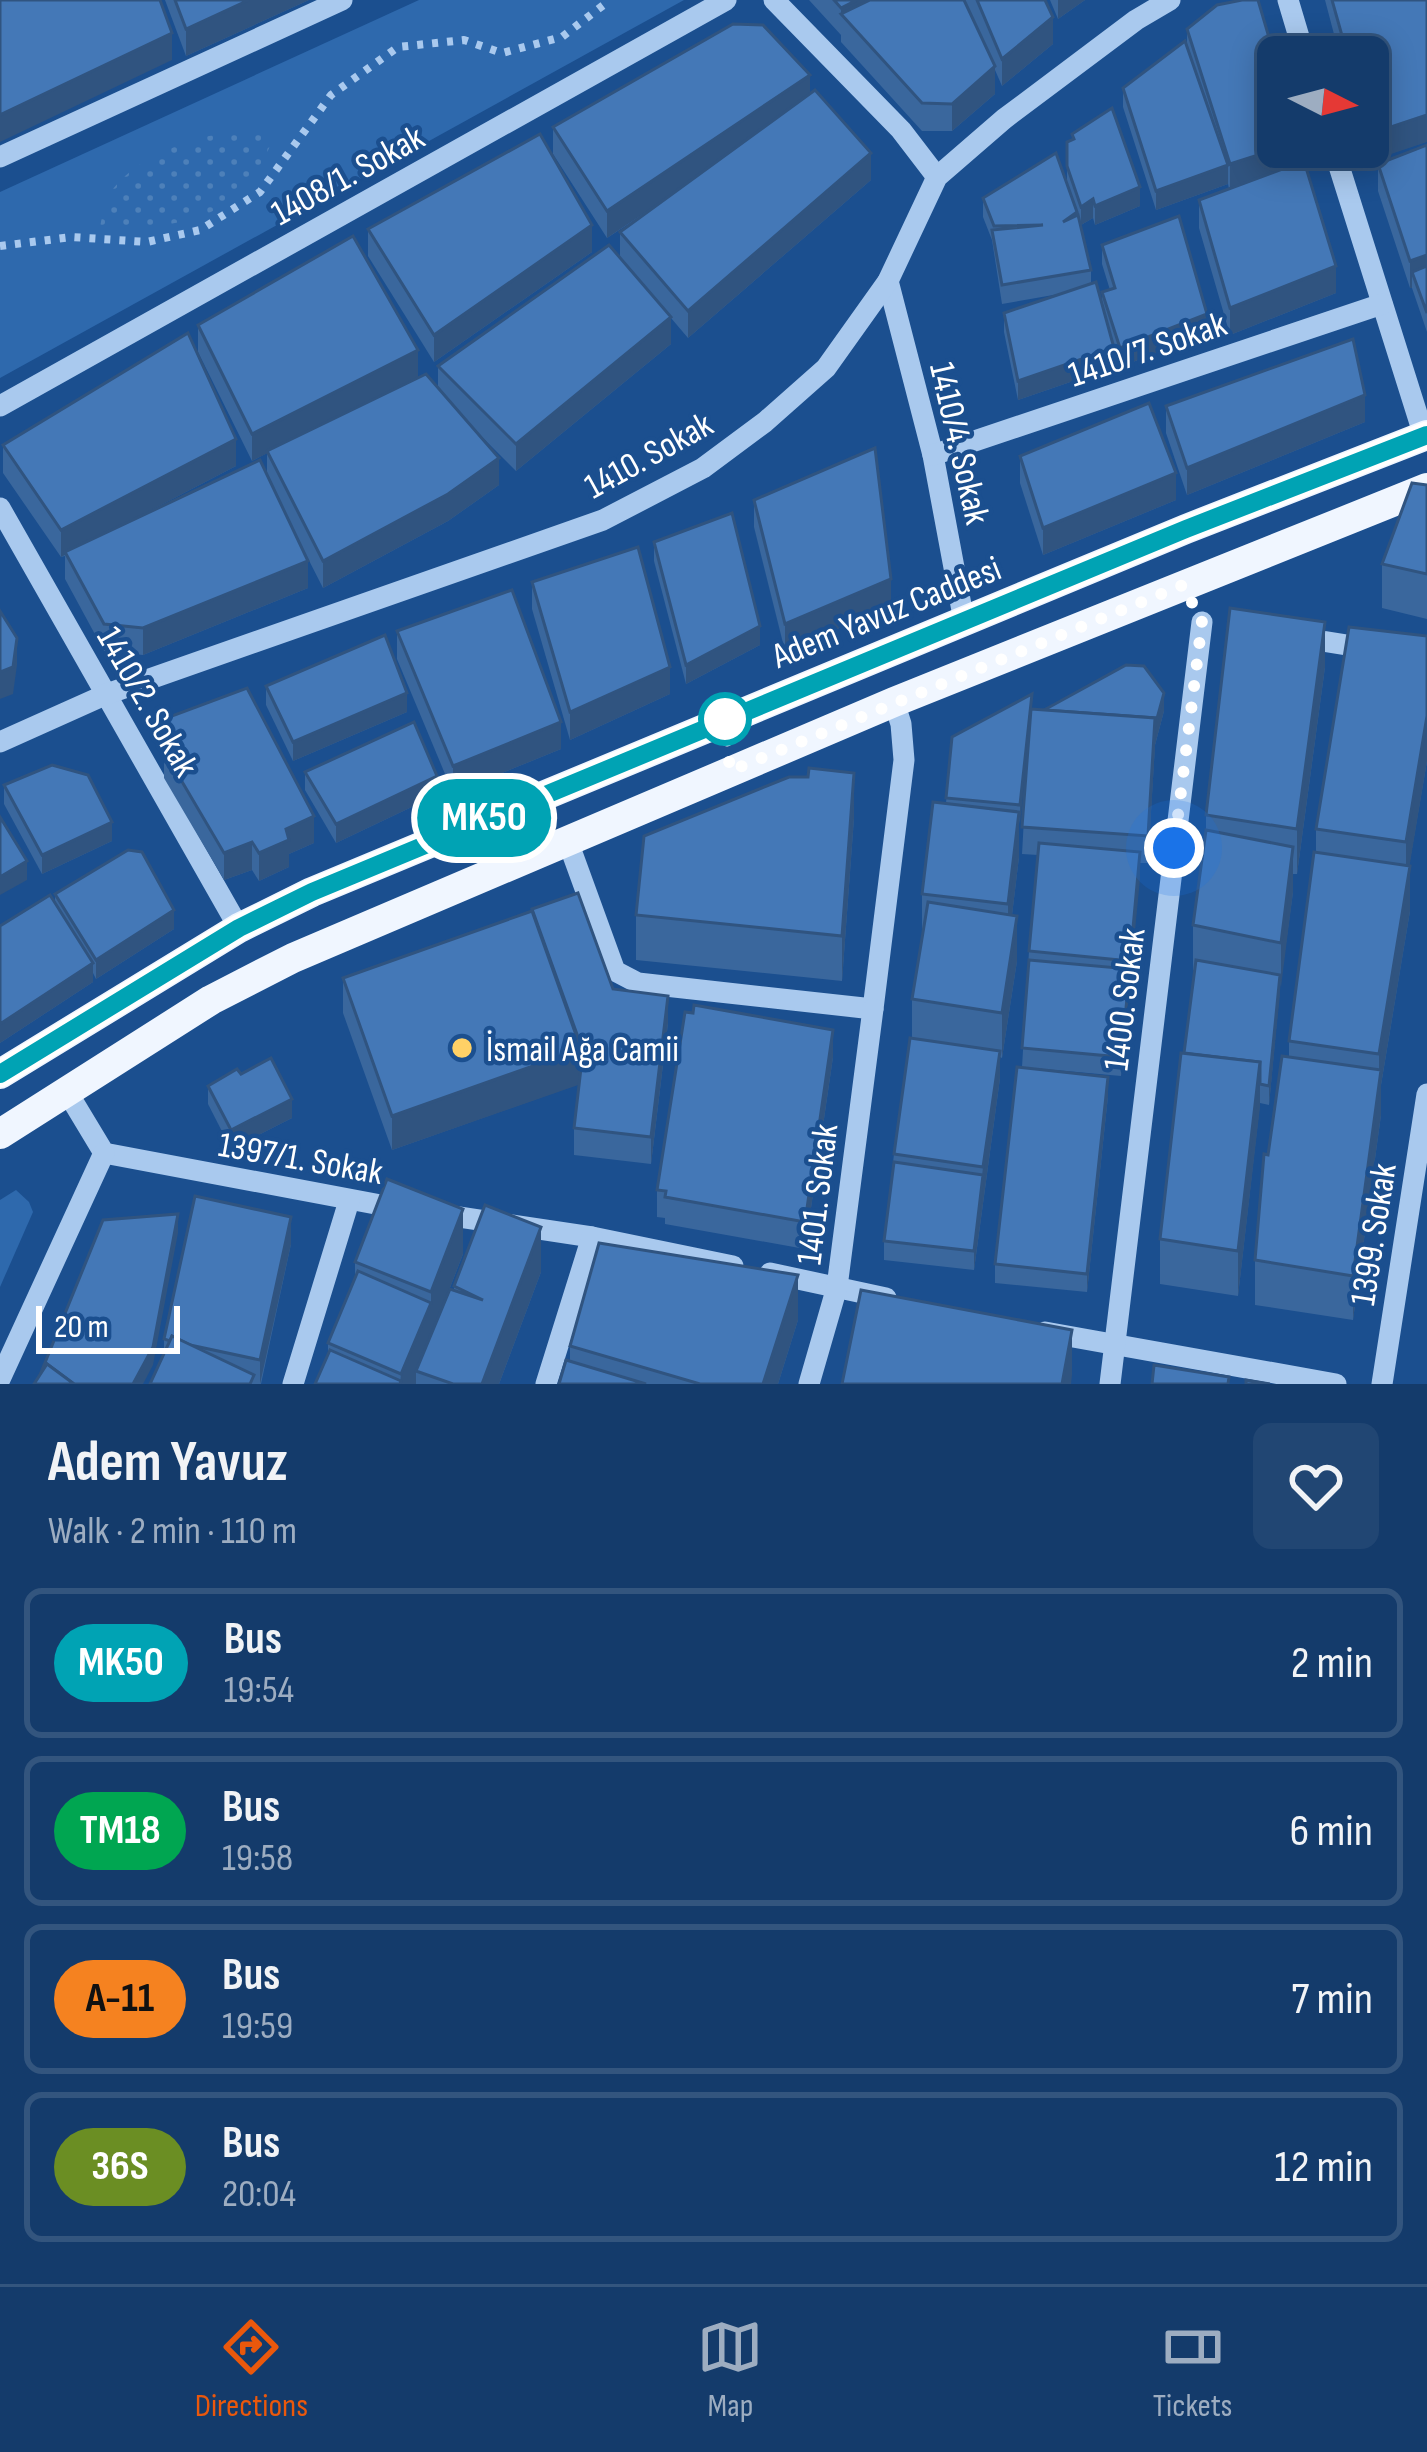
<!DOCTYPE html>
<html lang="en">
<head>
<meta charset="utf-8">
<style>
  :root { --surface:#143b6b; --page:#214673; --text:#f1f3f6; --muted:#9dadc1; --line:#33557e; --accent:#ea580c }
  body { margin:0; font-family:"Sofia Sans Condensed",sans-serif; background:var(--page); color:var(--text); height:100vh; display:flex; flex-direction:column; font-size:45px; white-space:nowrap }
  * { box-sizing:border-box; margin:0 }
  p { font-size:39px; color:var(--muted) }
  .icon { flex:none; width:66px; height:66px; fill:none; stroke:currentColor; stroke-width:2; stroke-linecap:round; stroke-linejoin:round }
  .map { position:relative; height:1384px; overflow:hidden }
  .details { display:flex; flex-direction:column; background:var(--surface); flex:1 }
  .details>* { flex:none }
  .badge { padding:0 24px; border-radius:39px; font-size:42px; line-height:78px }
  .needle { width:78px; rotate:96deg }
  .buttons { position:absolute; left:1257px; top:36px; display:grid; gap:24px }
  .buttons a { display:grid; place-items:center; width:132px; height:132px; border-radius:18px; background:var(--surface); box-shadow:0 6px 30px #0003,0 0 0 3px var(--line); font-size:60px }
  .scale { position:absolute; left:36px; bottom:30px; width:144px; box-sizing:border-box; padding-left:12px; border:6px solid #fff; border-top:0; font-size:33px; line-height:42px; white-space:nowrap; color:#fff; -webkit-text-stroke:9px #1b4f8f; paint-order:stroke }
  .you { position:absolute; width:60px; height:60px; margin:-30px; border:9px solid #fff; border-radius:50%; background:#1a73e8; box-shadow:0 0 0 18px #1a73e833 }
  .map>.badge { position:absolute; translate:-50% -50%; box-shadow:0 0 0 6px #fff }
  .round { display:grid; place-items:center; flex:none; width:126px; height:126px; border-radius:18px; background:var(--page) }
  .head { display:flex; align-items:center; justify-content:space-between; height:204px; padding:0 48px }
  h1 { font-size:57px; font-weight:700; line-height:90px }
  ul { padding:0; list-style:none }
  li { display:flex; align-items:center; gap:36px; height:150px; margin:0 24px 18px; padding:0 24px; border:6px solid var(--line); border-radius:18px }
  li div { flex:1 }
  li b { display:block; font-size:45px }
  li em { font-style:normal }
  li .badge { min-width:132px; font-weight:700; text-align:center }
  .dock { display:flex; justify-content:space-around; align-items:center; height:168px; border-top:3px solid var(--line); background:var(--surface); font-size:33px; color:var(--muted) }
  .dock a { display:grid; justify-items:center; gap:6px }
  .dock .on { color:var(--accent) }
  .map>svg:first-child { display:block }
  .grass { fill:#2e69ad }
  .park { fill:url(#park-dots) }
  .lines { fill:none; stroke-linecap:round; stroke-linejoin:round }
  .path { stroke:#a9c9ee; stroke-width:8; stroke-dasharray:6 9; stroke-linecap:butt }
  .minor { stroke:#a9c9ee; stroke-width:21 }
  .major { stroke:#f0f6ff; stroke-width:30 }
  .wall { fill:#3a679d }
  .shaded-wall { fill:#305480 }
  .building { fill:#4478b7; stroke:#305480; stroke-width:3 }
  .line-casing { stroke:#fff; stroke-width:27 }
  .line { stroke:#00a3b4; stroke-width:18 }
  .walk { stroke:#fff; stroke-width:12; stroke-dasharray:0 21.6 }
  .stop-dot { fill:#fff; stroke:#00a3b4; stroke-width:6 }
  .poi-dot { fill:#ffd166; stroke:#1b4f8f; stroke-width:4.5 }
  .labels { text-anchor:middle; stroke-width:9; stroke-linejoin:round; paint-order:stroke }
  .street-label { font-size:36px; fill:#fff; stroke:#1b4f8f }
  .poi-label { font-size:36px; fill:#fff; stroke:#1b4f8f; text-anchor:start }
</style>
</head>
<body>
<div class="map">
<svg width="1427" height="1384" viewBox="0 0 1427 1384">
  <defs>
    <pattern id="park-dots" width="8" height="8" patternUnits="userSpaceOnUse" patternTransform="scale(3)"><rect width="8" height="8" fill="#2e69ad"/><path d="M2 2h.1M6 6h.1" fill="none" stroke="#4d80b9" stroke-width="1.8" stroke-linecap="round"/></pattern>
  </defs>
  <rect width="100%" height="100%" fill="#1b4f8f"/>
  <g class="grass">
    <polygon points="419,0 684,0 0,378 0,192"/>
    <polygon points="16,1190 29,1202 33,1212 0,1287 0,1200"/>
  </g>
  <path class="park" d="M 242,131 L 273,136 C 249,220 176,230 100,227 C 102,219 103,206 107,198 C 131,156 198,134 242,131 Z"/>
  <g class="lines">
    <polyline class="path" points="0,246 72,237 147,242 200,230 260,192 331,95 398,47 464,40 502,53 562,37 610,0"/>
    <g class="minor">
      <polyline points="774,0 901,130 937,177"/>
      <polyline points="1288,0 1305,57"/>
      <polyline points="1333,147 1424,436"/>
      <polyline points="0,157 342,0"/>
      <polyline points="888,281 933,455 964,621"/>
      <polyline points="0,406 726,0"/>
      <polyline points="933,455 1382,304"/>
      <polyline points="0,508 239,928"/>
      <polyline points="1297,637 1427,658"/>
      <polyline points="0,742 107,694 603,520 703,468 765,422 826,368 888,281 937,177 1004,119 1136,20 1170,0"/>
      <polyline points="567,839 615,971 638,983 873,1009 904,760 901,724 894,702"/>
      <polyline points="66,1090 104,1153 402,1209"/>
      <polyline points="439,1214 592,1237 733,1266"/>
      <polyline points="770,1273 886,1298"/>
      <polyline points="1045,1332 1336,1384"/>
      <polyline points="0,1379 104,1153"/>
      <polyline points="293,1384 349,1201"/>
      <polyline points="546,1384 592,1237"/>
      <polyline points="809,1384 837,1287 873,1009"/>
      <polyline points="1110,1384 1202,622"/>
      <polyline points="1382,1384 1427,1094"/>
    </g>
    <g class="major">
      <polyline points="0,1074 239,928 312,892 1186,529 1427,435"/>
      <polyline points="0,1134 211,1000 293,958 894,702 1427,488"/>
    </g>
  </g>
  <g class="wall">
    <polygon points="165,0 309,0 186,56"/>
    <polygon points="809,0 1045,0 1053,44 1002,86 995,70 995,94 952,131 922,131 841,42 841,35"/>
    <polygon points="1050,0 1085,0 1058,19"/>
    <polygon points="1325,0 1427,0 1370,161 1366,147 1368,147 1368,57 1340,57"/>
    <polygon points="1187,29 1300,147 1300,162 1336,293 1230,335 1199,228 1199,200 1229,189 1228,184 1156,210 1123,107 1123,88 1187,47"/>
    <polygon points="810,93 871,180 688,338 671,318 671,344 516,471 480,435 499,485 448,521 323,588 294,531 308,588 143,655 104,651 65,579 65,556 61,557 3,473 3,445 236,466 132,520 267,475 267,453 252,461 198,352 198,325 418,377 438,387 438,366 620,259 620,232 661,203 607,238 553,154 553,127"/>
    <polygon points="1072,134 1140,206 1095,225 1093,218 1081,225 1078,218 1091,270 1091,284 1102,304 1102,292 1110,290 1102,264 1102,245 1207,333 1120,367 1114,349 1114,367 1018,400 1004,332 1004,313 1059,294 1002,304 992,240 983,217 983,198 1067,183 1067,142 1072,140"/>
    <polygon points="1427,145 1427,332 1412,288 1410,288 1378,191 1378,164"/>
    <polygon points="368,229 592,252 434,362 368,256"/>
    <polygon points="1166,406 1365,422 1187,495 1166,433"/>
    <polygon points="1020,456 1176,500 1043,555 1020,483"/>
    <polygon points="1427,485 1427,619 1382,608 1382,564"/>
    <polygon points="754,500 891,606 785,651 754,527"/>
    <polygon points="654,542 760,645 686,684 654,561"/>
    <polygon points="532,582 670,694 570,740 532,609"/>
    <polygon points="397,631 561,749 453,793 397,659"/>
    <polygon points="1427,636 1427,761 1409,866 1410,911 1381,1085 1381,1115 1353,1320 1255,1305 1255,1260 1268,1155 1289,1057 1289,1041 1316,853 1316,829"/>
    <polygon points="1325,667 1297,874 1293,874 1293,892 1280,987 1269,1105 1260,1103 1238,1296 1160,1284 1160,1239 1195,971 1193,970 1193,925 1206,830 1206,815"/>
    <polygon points="266,686 407,712 293,761 266,705"/>
    <polygon points="1032,709 1164,711 1155,745 1148,863 1140,863 1121,1076 1022,1067 1029,951 1038,855 1022,854 1028,746 1019,824 1019,857 1012,915 1017,961 1002,1058 1000,1057 1000,1078 974,1270 884,1260 884,1241 894,1154 912,1038 912,999 922,939 922,894 946,803 952,737"/>
    <polygon points="164,751 314,843 289,854 289,867 259,881 252,870 224,880 164,778"/>
    <polygon points="305,772 437,795 336,843 305,790"/>
    <polygon points="4,785 112,841 42,874 4,804"/>
    <polygon points="854,818 842,981 636,960 636,915"/>
    <polygon points="55,894 174,929 96,979 93,973 93,982 0,1043 0,926 55,903"/>
    <polygon points="343,978 613,989 668,1023 651,1164 574,1155 574,1128 579,1084 392,1150 343,1013"/>
    <polygon points="833,1057 805,1249 665,1224 665,1218 657,1217 657,1190"/>
    <polygon points="241,1074 292,1118 231,1149 208,1104 208,1086"/>
    <polygon points="1108,1096 1087,1292 995,1283 995,1264"/>
    <polygon points="291,1244 261,1384 150,1384 164,1353 164,1339"/>
    <polygon points="463,1254 444,1303 454,1290 454,1286 541,1272 499,1384 416,1384 416,1382 315,1384 328,1354 328,1343 355,1278 355,1262"/>
    <polygon points="798,1320 778,1384 559,1384 570,1362 570,1346"/>
  </g>
  <g class="shaded-wall">
    <polygon points="249,0 309,0 186,56 186,29"/>
    <polygon points="857,0 912,0 841,14 841,35 841,8"/>
    <polygon points="1058,0 1085,0 1058,19"/>
    <polygon points="1053,17 1053,44 1002,86 1002,59"/>
    <polygon points="172,33 172,60 0,142 0,115"/>
    <polygon points="995,66 995,94 952,131 952,104"/>
    <polygon points="810,75 810,102 607,238 607,211"/>
    <polygon points="1427,115 1427,142 1370,161 1370,134"/>
    <polygon points="1283,147 1300,147 1300,169 1230,191 1230,164"/>
    <polygon points="871,153 871,180 688,338 688,311"/>
    <polygon points="1228,165 1228,184 1156,210 1156,191"/>
    <polygon points="1140,187 1140,206 1095,225 1095,206"/>
    <polygon points="1093,199 1093,218 1081,225 1081,207"/>
    <polygon points="592,225 592,252 434,362 434,335"/>
    <polygon points="1427,255 1427,282 1412,272 1412,288 1410,288 1410,261"/>
    <polygon points="1336,266 1336,293 1230,335 1230,308"/>
    <polygon points="1207,314 1207,333 1120,367 1120,348"/>
    <polygon points="671,317 671,344 516,471 516,444"/>
    <polygon points="1114,348 1114,367 1018,400 1018,381"/>
    <polygon points="418,350 418,377 252,461 252,434"/>
    <polygon points="1365,395 1365,422 1187,495 1187,468"/>
    <polygon points="236,439 236,466 61,557 61,530"/>
    <polygon points="499,458 499,485 448,521 323,588 323,561"/>
    <polygon points="1176,473 1176,500 1043,555 1043,528"/>
    <polygon points="308,561 308,588 143,655 143,628"/>
    <polygon points="891,579 891,606 785,651 785,624"/>
    <polygon points="1325,622 1325,667 1297,874 1297,829"/>
    <polygon points="760,626 760,645 686,684 686,665"/>
    <polygon points="17,638 17,665 13,694 0,699 0,672"/>
    <polygon points="670,667 670,694 570,740 570,712"/>
    <polygon points="407,693 407,712 293,761 293,742"/>
    <polygon points="1164,693 1164,711 1155,745 1148,863 1155,718"/>
    <polygon points="1032,694 1032,713 1020,824 1020,805"/>
    <polygon points="1427,716 1427,761 1406,887 1406,842"/>
    <polygon points="561,722 561,749 453,793 453,766"/>
    <polygon points="854,773 854,818 842,981 842,936"/>
    <polygon points="437,776 437,795 336,843 336,824"/>
    <polygon points="1019,812 1019,857 1008,949 1008,904"/>
    <polygon points="314,816 314,843 289,854 289,867 259,881 259,853 286,829"/>
    <polygon points="112,822 112,841 42,874 42,855"/>
    <polygon points="252,842 252,870 224,880 224,853"/>
    <polygon points="1293,847 1293,892 1281,987 1281,943"/>
    <polygon points="1140,852 1140,879 1121,1076 1121,1057"/>
    <polygon points="27,861 27,880 0,895 0,877"/>
    <polygon points="1410,866 1410,911 1381,1085 1381,1115 1353,1320 1353,1276 1379,1088 1379,1054"/>
    <polygon points="174,910 174,929 96,979 96,960"/>
    <polygon points="1017,916 1017,961 1002,1058 1002,1013"/>
    <polygon points="93,963 93,982 0,1043 0,1024"/>
    <polygon points="1280,975 1280,994 1269,1105 1269,1086"/>
    <polygon points="668,996 668,1023 651,1164 651,1137"/>
    <polygon points="833,1030 833,1057 805,1249 805,1222"/>
    <polygon points="581,1049 581,1084 392,1150 392,1116"/>
    <polygon points="1000,1051 1000,1078 974,1270 974,1251 983,1167"/>
    <polygon points="1260,1062 1260,1107 1238,1296 1238,1251"/>
    <polygon points="1108,1077 1108,1096 1087,1292 1087,1274"/>
    <polygon points="292,1099 292,1118 231,1149 231,1130"/>
    <polygon points="463,1209 463,1254 431,1337 431,1292"/>
    <polygon points="178,1214 178,1233 153,1365 143,1384 133,1384"/>
    <polygon points="291,1217 291,1244 260,1384 260,1360"/>
    <polygon points="541,1227 541,1272 499,1384 482,1384"/>
    <polygon points="798,1275 798,1320 778,1384 763,1384"/>
    <polygon points="431,1303 431,1347 416,1371 416,1384 400,1384 401,1374"/>
    <polygon points="1072,1330 1072,1375 1071,1384 1062,1384"/>
  </g>
  <g class="building">
    <polygon points="0,0 160,0 172,33 0,115"/>
    <polygon points="175,0 249,0 186,29"/>
    <polygon points="834,0 857,0 841,8"/>
    <polygon points="870,0 964,0 995,66 952,104 922,103 841,14"/>
    <polygon points="977,0 1045,0 1053,17 1002,59"/>
    <polygon points="1242,0 1258,0 1278,68 1278,147 1283,147 1230,164 1187,29 1217,5"/>
    <polygon points="1332,0 1427,0 1427,115 1370,134 1368,127 1368,57 1348,57"/>
    <polygon points="733,24 763,25 810,75 607,211 553,127"/>
    <polygon points="1185,41 1228,165 1156,191 1123,88"/>
    <polygon points="815,90 871,153 688,311 620,232"/>
    <polygon points="1112,108 1140,187 1095,206 1093,199 1081,207 1067,166 1067,142 1074,139 1072,134"/>
    <polygon points="540,134 592,225 434,335 368,229"/>
    <polygon points="1427,145 1427,255 1410,261 1378,164"/>
    <polygon points="1056,153 1077,212 1063,222 1078,215 1091,270 1002,285 992,230 1043,225 994,226 983,198"/>
    <polygon points="1304,161 1336,266 1230,308 1199,200"/>
    <polygon points="1179,216 1207,314 1120,348 1102,292 1115,288 1102,245"/>
    <polygon points="353,236 418,350 252,434 198,325"/>
    <polygon points="609,245 671,317 516,444 438,366"/>
    <polygon points="1427,266 1427,313 1412,272"/>
    <polygon points="1096,282 1114,348 1018,381 1004,313"/>
    <polygon points="188,333 236,439 61,530 3,445"/>
    <polygon points="1353,339 1365,395 1187,468 1166,406"/>
    <polygon points="426,374 499,458 448,494 323,561 267,451"/>
    <polygon points="1149,403 1176,473 1043,528 1020,456"/>
    <polygon points="875,448 891,579 785,624 754,500"/>
    <polygon points="260,460 308,561 143,628 104,624 65,552"/>
    <polygon points="1412,483 1427,485 1427,574 1382,564"/>
    <polygon points="732,513 760,626 686,665 654,542"/>
    <polygon points="638,547 670,667 570,712 532,582"/>
    <polygon points="512,590 561,722 453,766 397,631"/>
    <polygon points="1230,608 1325,622 1297,829 1206,815"/>
    <polygon points="0,611 17,638 13,667 0,672"/>
    <polygon points="1349,627 1427,636 1427,716 1406,842 1316,829"/>
    <polygon points="385,635 407,693 293,742 266,686"/>
    <polygon points="1126,665 1144,666 1164,693 1155,726 1155,718 1044,710"/>
    <polygon points="247,688 314,816 286,829 289,840 259,853 252,842 224,853 164,751 169,717"/>
    <polygon points="1032,694 1020,805 946,798 952,737"/>
    <polygon points="1031,709 1155,718 1148,836 1022,827"/>
    <polygon points="414,722 437,776 336,824 305,772"/>
    <polygon points="52,765 88,775 112,822 42,855 4,785"/>
    <polygon points="809,768 854,773 842,936 636,915 644,836 789,777 808,777"/>
    <polygon points="933,802 1019,812 1008,904 922,894"/>
    <polygon points="0,817 27,861 0,877"/>
    <polygon points="1206,830 1293,847 1281,943 1193,925"/>
    <polygon points="1039,843 1140,852 1130,961 1029,951"/>
    <polygon points="128,850 142,852 174,910 96,960 55,894"/>
    <polygon points="1314,852 1410,866 1379,1054 1289,1041"/>
    <polygon points="578,893 613,989 668,996 651,1137 574,1128 583,1051 532,909"/>
    <polygon points="50,895 93,963 0,1024 0,926"/>
    <polygon points="928,902 1017,916 1002,1013 912,999"/>
    <polygon points="532,911 581,1049 392,1116 343,978"/>
    <polygon points="1029,960 1130,969 1121,1057 1022,1048"/>
    <polygon points="1196,960 1280,975 1269,1086 1260,1084 1260,1062 1184,1053"/>
    <polygon points="694,1005 833,1030 805,1222 665,1197 666,1191 657,1190 685,1012 693,1013"/>
    <polygon points="910,1038 1000,1051 983,1167 894,1154"/>
    <polygon points="1181,1053 1260,1062 1238,1251 1160,1239"/>
    <polygon points="1282,1056 1381,1070 1353,1276 1255,1260 1264,1154 1268,1155"/>
    <polygon points="271,1058 292,1099 231,1130 208,1086 237,1069 241,1074"/>
    <polygon points="1017,1067 1108,1077 1087,1274 995,1264"/>
    <polygon points="894,1162 983,1175 974,1251 884,1241"/>
    <polygon points="387,1179 463,1209 431,1292 355,1262"/>
    <polygon points="195,1196 291,1217 260,1360 190,1345 172,1336 170,1341 164,1339"/>
    <polygon points="485,1205 541,1227 482,1384 453,1384 416,1371 450,1289 483,1300 454,1286"/>
    <polygon points="178,1214 153,1347 133,1384 74,1384 47,1364 40,1375 103,1220"/>
    <polygon points="599,1243 798,1275 763,1384 700,1384 570,1346"/>
    <polygon points="358,1271 431,1303 401,1374 328,1343"/>
    <polygon points="861,1290 1072,1330 1062,1384 842,1384"/>
    <polygon points="172,1336 254,1375 250,1384 150,1384"/>
    <polygon points="330,1350 401,1381 400,1384 315,1384"/>
    <polygon points="566,1360 646,1384 559,1384"/>
    <polygon points="47,1364 74,1384 34,1384"/>
    <polygon points="1154,1365 1229,1377 1228,1384 1152,1384"/>
    <polygon points="1246,1380 1270,1384 1246,1384"/>
  </g>
  <g class="lines">
    <g class="line-casing">
      <polyline id="line" points="0,1074 239,928 312,892 1186,529 1427,435"/>
    </g>
    <use href="#line" class="line"/>
    <polyline class="walk" points="725,719 730,771 1183,585 1202,622 1174,848"/>
  </g>
  <circle class="stop-dot" cx="725" cy="719" r="24"/>
  <circle class="poi-dot" cx="462" cy="1048" r="12"/>
  <g class="labels">
    <g class="street-label">
      <text transform="translate(347 174) rotate(-29)" y="13">1408/1. Sokak</text>
      <text transform="translate(1147 348) rotate(-19)" y="13">1410/7. Sokak</text>
      <text transform="translate(961 443) rotate(77)" y="13">1410/4. Sokak</text>
      <text transform="translate(648 454) rotate(-29)" y="13">1410. Sokak</text>
      <text transform="translate(886 611) rotate(-22)" y="13">Adem Yavuz Caddesi</text>
      <text transform="translate(149 701) rotate(60)" y="13">1410/2. Sokak</text>
      <text transform="translate(1123 999) rotate(-83)" y="13">1400. Sokak</text>
      <text transform="translate(301 1157) rotate(10)" y="13">1397/1. Sokak</text>
      <text transform="translate(816 1194) rotate(-83)" y="13">1401. Sokak</text>
      <text transform="translate(1372 1234) rotate(-81)" y="13">1399. Sokak</text>
    </g>
    <g class="poi-label">
      <text x="486" y="1061">İsmail Ağa Camii</text>
    </g>
  </g>
</svg>
<div class="buttons">
<a><svg class="needle" viewBox="-14 -14 28 28"><path d="M0-13l5 13h-10z" fill="#e53935"/><path d="M0 13l5-13h-10z" fill="#9dadc1"/></svg></a>
</div>
<div class="scale">20 m</div>
<div class="you" style="left:1174px;top:848px"></div>
<b class="badge" style="left:484px;top:818px;background:#00a3b4;color:#fff">MK50</b>
</div>
<section class="details">
<div class="head"><div><h1>Adem Yavuz</h1><p>Walk · 2 min · 110 m</p></div><a class="round"><svg class="icon" aria-label="heart" viewBox="0 0 24 24"><path d="M12 20l-8-8c-3-5 5-10 8-4 3-6 11-1 8 4z"/></svg></a></div>
<ul>
<li><span class="badge" style="background:#00a3b4;color:#fff">MK50</span><div><b>Bus</b><p>19:54</p></div><em>2 min</em></li>
<li><span class="badge" style="background:#00a651;color:#fff">TM18</span><div><b>Bus</b><p>19:58</p></div><em>6 min</em></li>
<li><span class="badge" style="background:#f58220;color:#111">A-11</span><div><b>Bus</b><p>19:59</p></div><em>7 min</em></li>
<li><span class="badge" style="background:#6b8e23;color:#fff">36S</span><div><b>Bus</b><p>20:04</p></div><em>12 min</em></li>
</ul>
</section>
<nav class="dock">
<a class="on"><svg class="icon" aria-label="directions" viewBox="0 0 24 24"><path d="M12 3l9 9-9 9-9-9zM9 14v-3h6M13 9l2 2-2 2"/></svg>Directions</a>
<a><svg class="icon" aria-label="map" viewBox="0 0 24 24"><path d="M3 6l6-2 6 2 6-2v14l-6 2-6-2-6 2zM9 4v14M15 6v14"/></svg>Map</a>
<a><svg class="icon" aria-label="tickets" viewBox="0 0 24 24"><path d="M3 7h18v10H3zM15 7v10"/></svg>Tickets</a>
</nav>
</body>
</html>
